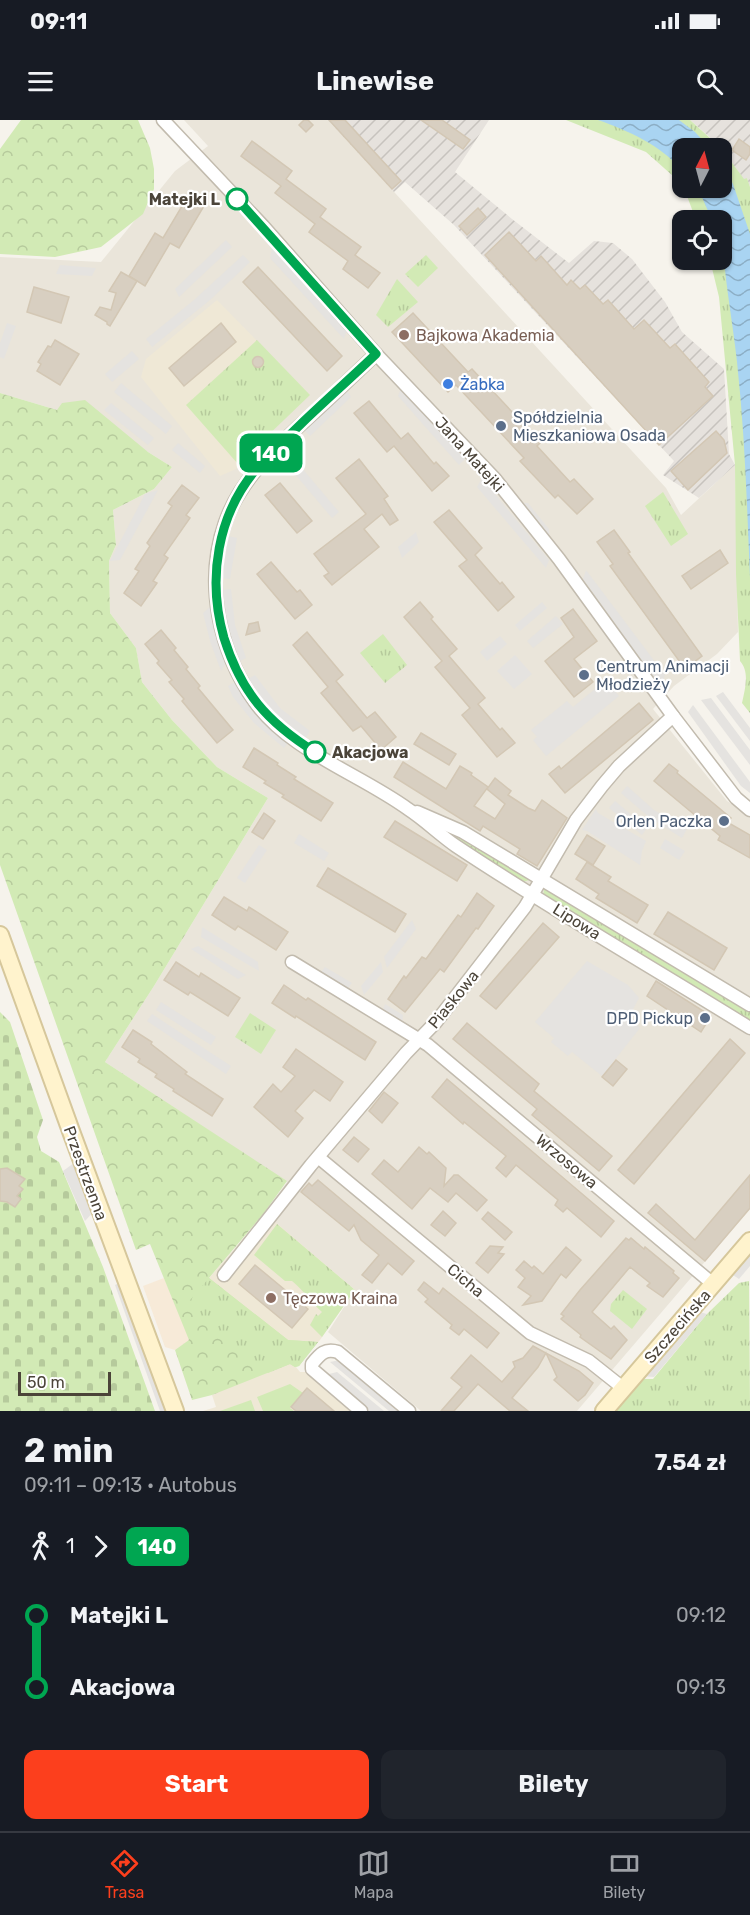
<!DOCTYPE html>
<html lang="pl">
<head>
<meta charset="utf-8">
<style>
  :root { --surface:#171b24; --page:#20242c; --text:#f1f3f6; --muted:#9ea1a6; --line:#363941; --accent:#fc3f1d }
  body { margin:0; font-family:Rubik,sans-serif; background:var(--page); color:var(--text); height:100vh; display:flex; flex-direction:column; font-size:22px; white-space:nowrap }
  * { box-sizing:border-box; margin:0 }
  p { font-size:20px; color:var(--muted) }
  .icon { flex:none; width:33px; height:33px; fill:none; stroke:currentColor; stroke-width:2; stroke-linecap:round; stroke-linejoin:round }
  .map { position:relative; height:1291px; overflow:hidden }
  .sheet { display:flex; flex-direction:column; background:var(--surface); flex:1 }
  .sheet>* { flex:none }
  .badge { padding:0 12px; border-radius:9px; font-size:21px; line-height:39px }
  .needle { width:39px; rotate:6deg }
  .controls { position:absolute; left:672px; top:18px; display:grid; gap:12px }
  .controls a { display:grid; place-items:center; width:60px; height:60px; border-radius:12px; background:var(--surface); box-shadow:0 2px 4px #0004; font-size:30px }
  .scale { position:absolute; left:18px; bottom:15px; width:93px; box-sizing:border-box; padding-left:6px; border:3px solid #4b4439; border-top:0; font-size:16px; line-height:21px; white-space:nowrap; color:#4b4439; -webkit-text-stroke:4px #fff; paint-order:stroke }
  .map>.badge { position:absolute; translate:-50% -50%; box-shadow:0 0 0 3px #fff }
  .legs { display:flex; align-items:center; gap:9px; height:66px; padding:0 24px; font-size:20px }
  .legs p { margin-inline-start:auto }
  .summary { display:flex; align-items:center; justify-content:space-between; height:102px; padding:0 24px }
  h1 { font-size:33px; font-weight:700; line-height:45px }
  .primary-button { display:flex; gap:12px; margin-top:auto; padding:12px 24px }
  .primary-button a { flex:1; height:69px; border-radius:12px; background:var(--accent); color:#fff; font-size:24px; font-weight:700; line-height:69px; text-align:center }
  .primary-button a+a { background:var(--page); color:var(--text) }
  ul { padding:0 24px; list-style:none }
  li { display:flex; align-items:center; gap:21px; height:72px; font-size:22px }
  li i { display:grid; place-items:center; width:9px; height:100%; margin:0 8px; background:currentColor }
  li i::after { content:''; width:15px; height:15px; margin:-8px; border:4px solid; border-radius:50%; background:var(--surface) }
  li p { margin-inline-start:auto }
  li:first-child i { background:linear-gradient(#0000 50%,currentColor 0) }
  li:last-child i { background:linear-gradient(currentColor 50%,#0000 0) }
  .status { display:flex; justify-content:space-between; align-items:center; height:42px; padding:0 30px; background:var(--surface); direction:ltr }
  .status svg { height:16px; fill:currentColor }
  header { display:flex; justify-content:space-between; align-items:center; height:78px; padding:0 24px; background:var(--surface); font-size:27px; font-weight:700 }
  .tabs { display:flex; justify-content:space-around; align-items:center; height:84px; border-top:2px solid var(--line); background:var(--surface); font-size:16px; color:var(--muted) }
  .tabs a { display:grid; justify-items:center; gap:3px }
  .tabs .selected { color:var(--accent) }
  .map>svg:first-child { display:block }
  .residential { fill:#eae5da }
  .commercial { fill:#f7ead8 }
  .industrial { fill:url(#industrial-furrows) }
  .education { fill:#efe8d6 }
  .forest { fill:url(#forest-crowns) }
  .cemetery { fill:url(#cemetery-stones) }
  .park { fill:url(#park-tufts) }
  .pitch { fill:#d2eab5 }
  .parking { fill:#e5e3e0 }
  .water { fill:url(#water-waves) }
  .building { fill:#d8cfc1; stroke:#d3c7b4; stroke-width:1.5 }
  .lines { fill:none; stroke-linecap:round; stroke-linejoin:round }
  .street-casing { stroke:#c2bbae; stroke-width:15 }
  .secondary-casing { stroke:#d6c79b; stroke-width:20 }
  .street { stroke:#fff; stroke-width:12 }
  .secondary { stroke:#fff3cd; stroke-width:16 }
  .line-1-casing { stroke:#fff; stroke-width:14 }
  .line-1 { stroke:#00a651; stroke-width:9 }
  .stop-1-dot { fill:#fff; stroke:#00a651; stroke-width:3 }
  .education-dot { fill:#8d6e63; stroke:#fff; stroke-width:2 }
  .shop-dot { fill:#3f7fe0; stroke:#fff; stroke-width:2 }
  .service-dot { fill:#5c6f8a; stroke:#fff; stroke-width:2 }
  .labels { text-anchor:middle; stroke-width:4.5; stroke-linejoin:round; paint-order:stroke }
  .stop-label { font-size:16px; font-weight:bold; fill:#4b4439; stroke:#fff; text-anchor:end }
  .education-label { font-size:16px; fill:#785e54; stroke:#fff; text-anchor:start }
  .shop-label { font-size:16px; fill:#366cbe; stroke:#fff; text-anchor:start }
  .service-label { font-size:16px; fill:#4e5e75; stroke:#fff; text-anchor:start }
  .street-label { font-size:16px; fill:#4b4439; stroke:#fff }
</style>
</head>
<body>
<div class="status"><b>09:11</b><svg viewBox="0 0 49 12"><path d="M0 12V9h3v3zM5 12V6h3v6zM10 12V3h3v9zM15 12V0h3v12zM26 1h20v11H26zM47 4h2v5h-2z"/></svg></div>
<header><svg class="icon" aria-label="menu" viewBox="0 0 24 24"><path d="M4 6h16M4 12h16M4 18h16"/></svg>Linewise<svg class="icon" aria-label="search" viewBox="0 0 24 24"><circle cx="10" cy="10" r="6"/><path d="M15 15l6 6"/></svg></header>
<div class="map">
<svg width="750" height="1291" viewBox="0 0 750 1291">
  <defs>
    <pattern id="industrial-furrows" width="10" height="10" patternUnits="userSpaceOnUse" patternTransform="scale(1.5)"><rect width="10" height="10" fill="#e6e2dd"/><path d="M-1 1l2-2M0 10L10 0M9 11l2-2" fill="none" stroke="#c7c3be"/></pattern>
    <pattern id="forest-crowns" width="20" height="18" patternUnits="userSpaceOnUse" patternTransform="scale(1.5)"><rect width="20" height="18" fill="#d2eab5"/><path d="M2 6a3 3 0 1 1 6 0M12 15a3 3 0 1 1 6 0" fill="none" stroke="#b6ca9c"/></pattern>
    <pattern id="cemetery-stones" width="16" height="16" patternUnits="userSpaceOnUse" patternTransform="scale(1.5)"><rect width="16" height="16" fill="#d2eab5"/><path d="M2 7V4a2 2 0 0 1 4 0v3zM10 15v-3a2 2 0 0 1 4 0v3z" fill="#b6ca9c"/></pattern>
    <pattern id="park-tufts" width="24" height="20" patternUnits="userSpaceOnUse" patternTransform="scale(1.5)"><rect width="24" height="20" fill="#d2eab5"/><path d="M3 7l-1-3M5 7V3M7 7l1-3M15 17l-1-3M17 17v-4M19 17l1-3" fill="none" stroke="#b6ca9c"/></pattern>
    <pattern id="water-waves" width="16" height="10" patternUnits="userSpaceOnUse" patternTransform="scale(1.5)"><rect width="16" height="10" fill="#a9d4f2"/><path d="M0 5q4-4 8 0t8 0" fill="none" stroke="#8caec5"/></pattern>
  </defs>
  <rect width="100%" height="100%" fill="#f6f3ec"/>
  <polygon class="residential" points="184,0 328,0 666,368 681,395 735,345 738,512 717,534 674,566 653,589 727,681 750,695 750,1089 577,1291 421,1291 328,1212 355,1170 264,1093 287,1062 105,942 154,866 268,678 217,647 172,600 142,562 136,528 110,493 109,441 116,425 113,390 154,369 172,347 148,332 57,290 0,273 0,137 101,142 175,51 208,26"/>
  <polygon class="commercial" points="164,1158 190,1220 175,1230 165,1227 143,1166"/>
  <g class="industrial">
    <polygon points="328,0 489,0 455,52 512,99 569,143 594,121 613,123 632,139 665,182 682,212 724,249 729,334 735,345 699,378 663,355 674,341 454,105 405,62 394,72"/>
    <polygon points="690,0 750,0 750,67 747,58 744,60 722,28"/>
  </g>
  <g class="education">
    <polygon points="217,180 310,275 253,328 236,349 220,356 141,257 146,239"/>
    <polygon points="265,1093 355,1170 320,1220 296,1247 300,1252 307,1252 359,1291 203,1291 216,1287 212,1275 215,1274 185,1186"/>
  </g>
  <g class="forest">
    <polygon points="21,0 138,0 150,28 154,49 154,69 143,94 101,127 55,137 0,134 0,29"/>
    <polygon points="0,273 57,290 62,283 85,280 148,332 172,347 154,369 113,390 116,425 109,441 110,493 136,528 142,562 172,600 217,647 268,678 154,866 105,942 287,1061 264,1093 209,1158 288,1220 318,1222 299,1246 295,1247 290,1244 212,1275 192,1280 175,1230 189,1220 150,1124 136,1130 0,745"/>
  </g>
  <polygon class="cemetery" points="0,892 10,902 43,1000 37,1017 41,1031 59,1042 103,1147 155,1291 0,1291"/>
  <g class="park">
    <polygon points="566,0 690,0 721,28 682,28 682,64 646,32"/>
    <path d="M 722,29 L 744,59 L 747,58 L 750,67 L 750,593 L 742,583 C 745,569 750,552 740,541 L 736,454 L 735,345 L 719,177 L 710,140 L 722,140 L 722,100 L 696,100 L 684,68 L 722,68 Z"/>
    <polygon points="426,135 438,148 418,167 405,154"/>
    <polygon points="397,159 418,182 388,207 376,195"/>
    <polygon points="257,220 310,275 238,344 186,285"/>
    <polygon points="663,372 688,414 671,426 645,386"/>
    <polygon points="383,514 407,545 385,563 360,533"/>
    <polygon points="441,704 530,758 529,760 523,762 440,712"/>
    <polygon points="547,768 750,891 750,904 543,775 544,770"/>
    <polygon points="250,893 276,910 261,934 235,917"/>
    <path d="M 277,1104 L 355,1170 L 322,1217 L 310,1205 L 316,1194 L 318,1196 L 322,1192 C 310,1181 304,1171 292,1161 L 285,1161 L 254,1135 Z"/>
    <polygon points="209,1158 288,1220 318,1222 299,1246 295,1247 290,1244 268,1253 185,1186"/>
    <polygon points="749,1161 750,1291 614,1291 642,1259 653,1259 706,1195 739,1163"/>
    <polygon points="623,1170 647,1189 632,1209 610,1191 611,1184"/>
  </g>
  <g class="pitch">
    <polygon points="290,1264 303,1273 290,1288 294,1291 263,1291 257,1277"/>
    <polygon points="251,1280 255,1291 220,1291"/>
  </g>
  <g class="parking">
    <polygon points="226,120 232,127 179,177 175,169"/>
    <polygon points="272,128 347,209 344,219 270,138"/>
    <polygon points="243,135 250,142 210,180 152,227 146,219 194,180"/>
    <polygon points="60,145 96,148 92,156 56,154"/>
    <polygon points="7,203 16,206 4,239 0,237 0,223"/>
    <polygon points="132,231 139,239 112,262 105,254"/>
    <polygon points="121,263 172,306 166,314 114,272"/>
    <polygon points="401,268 465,339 459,345 398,276"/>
    <polygon points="346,269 351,277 310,316 304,310"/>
    <polygon points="111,283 154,318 148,325 104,290"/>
    <polygon points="178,323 205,346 200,353 172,330"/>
    <polygon points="301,347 339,392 332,398 294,353"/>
    <polygon points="482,358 549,440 546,448 477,367"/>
    <polygon points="158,370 120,440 110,441 145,374"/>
    <polygon points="522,383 528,383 549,409 549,416"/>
    <polygon points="416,412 419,422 402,438 398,427"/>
    <polygon points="228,416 237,418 230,459 221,458"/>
    <polygon points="586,450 665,555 660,566 583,459"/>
    <polygon points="231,469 235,505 246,538 238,542 231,524 222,485 222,470"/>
    <polygon points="542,482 547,488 520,511 515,505"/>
    <polygon points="210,487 216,516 226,543 221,551 210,521 203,493"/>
    <polygon points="556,496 563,504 533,528 527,521"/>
    <polygon points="500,516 507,524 487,541 480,532"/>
    <polygon points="515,535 532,554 514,569 497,551"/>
    <polygon points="255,555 280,588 310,611 305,619 273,592 258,575 248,559"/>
    <polygon points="606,560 619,576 546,636 533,620 537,617 531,610 567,581 573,587"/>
    <polygon points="235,562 258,594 289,622 284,628 254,603 233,577 228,566"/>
    <polygon points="723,572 750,608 750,621 716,576"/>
    <polygon points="711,578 750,630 750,645 701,580"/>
    <polygon points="693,585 750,662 750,673 741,666 688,592"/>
    <polygon points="627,666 654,690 687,709 682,718 650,698 621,673"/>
    <polygon points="615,681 647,708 642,715 609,688"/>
    <polygon points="596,689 598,693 646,721 642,731 640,745 587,711 582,710"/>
    <polygon points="299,714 329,733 324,741 294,723"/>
    <polygon points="665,719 685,731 679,740 660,728"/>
    <polygon points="259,725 267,730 245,763 237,758"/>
    <polygon points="412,800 416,809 387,848 384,837"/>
    <polygon points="202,807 258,842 259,851 201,817"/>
    <polygon points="198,826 246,855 238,859 191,829"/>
    <polygon points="587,841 628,865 639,878 630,895 640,908 602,956 572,932 568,936 551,922 554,918 535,902"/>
    <polygon points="381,842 383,852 364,875 361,866"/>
    <polygon points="325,847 352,863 348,868 321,852"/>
    <polygon points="161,882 216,917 211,925 156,890"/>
    <polygon points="385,884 403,895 402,904 382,892"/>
    <polygon points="152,894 231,946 226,954 147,901"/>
    <polygon points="74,1043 94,1091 85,1101 63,1051"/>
    <polygon points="750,1129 750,1146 739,1159 730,1153"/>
    <polygon points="119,1163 166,1291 160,1291 115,1165"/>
    <polygon points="696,1191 707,1194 654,1257 641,1256"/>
    <polygon points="340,1240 402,1291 389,1291 330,1242"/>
    <polygon points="337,1252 384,1291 369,1291 325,1255"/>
  </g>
  <g class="water">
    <path d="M 598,0 L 679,0 L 695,12 L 710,28 L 682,28 L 682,50 C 660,25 629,11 598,0 Z"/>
    <path d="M 722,43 L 733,64 L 750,114 L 750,458 C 747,387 745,314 737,242 C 732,195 722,148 722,100 L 712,100 L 701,75 L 696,68 L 722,68 Z"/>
  </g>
  <g class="building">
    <polygon points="304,0 308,0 313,5 306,12 299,5"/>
    <polygon points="329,0 345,0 401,61 392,69"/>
    <polygon points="421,0 442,0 470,20 463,29"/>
    <polygon points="739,19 750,27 750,34 746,40 732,30"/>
    <polygon points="252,21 292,51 286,59 326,89 320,97 361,127 355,135 380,153 368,168 343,149 348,141 309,112 315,104 275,73 281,66 241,36"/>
    <polygon points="188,76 204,86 179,128 170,123 145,166 129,156 155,113 163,118"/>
    <polygon points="478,88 486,97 467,115 459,106"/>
    <polygon points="509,112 536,141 541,136 567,165 571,160 580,169 585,165 603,184 608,180 634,209 644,200 670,228 675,224 709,262 705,267 713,276 659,325 485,135"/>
    <polygon points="258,147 342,236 327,251 243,162"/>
    <polygon points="121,152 137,161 110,206 107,204 107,202 95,195 100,187 111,190 116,173 109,171"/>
    <polygon points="34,167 69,177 61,203 27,192"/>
    <polygon points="413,193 468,252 472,249 514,294 540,323 537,326 570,362 574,359 593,379 577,394 558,375 555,378 520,341 524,338 456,265 448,272 392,212"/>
    <polygon points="221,203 236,222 184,266 169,248"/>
    <polygon points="55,220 79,234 60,265 37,251 41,244 38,242 48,226 51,227"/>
    <circle cx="258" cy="242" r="5.5"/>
    <polygon points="369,281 401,319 408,313 434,344 436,342 449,356 432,371 394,326 387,332 354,293"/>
    <polygon points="716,311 724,320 727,333 688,370 671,351"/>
    <polygon points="359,339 388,376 384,379 398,400 390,405 382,394 364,409 379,427 332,465 324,456 329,453 314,434 366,394 336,358"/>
    <polygon points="280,363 312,401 297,413 265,375"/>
    <polygon points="182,365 199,378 186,395 190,398 164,435 168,438 153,461 157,463 141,486 124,473 139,451 135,449 150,426 147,423 172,386 168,383"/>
    <polygon points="449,390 482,428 475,435 500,464 502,462 514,477 498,491 459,446 467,440 434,402"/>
    <polygon points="614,410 630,432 628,433 702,536 685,549 610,446 613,444 597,422"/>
    <polygon points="720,430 728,443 691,469 682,456"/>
    <polygon points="271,442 297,472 300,470 312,485 295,499 257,454"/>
    <polygon points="420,482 433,497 431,499 457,529 449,536 485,578 478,584 500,610 502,608 515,623 497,637 462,595 470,588 435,547 442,541 404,497"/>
    <polygon points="573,489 597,521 574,539 593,562 574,577 545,541 574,517 561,498"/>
    <polygon points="258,502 260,511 246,515 249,504"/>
    <polygon points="161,510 176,528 174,530 188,547 186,549 200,566 198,568 233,610 217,623 182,581 184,579 169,562 172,560 157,543 159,541 145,524"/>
    <polygon points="307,512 343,555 336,561 367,598 375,592 396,617 381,630 361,606 353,611 321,573 328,567 293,525"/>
    <polygon points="639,583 653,600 565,673 549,654 559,646 561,649"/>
    <polygon points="421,613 456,634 449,645 414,624"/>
    <polygon points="254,628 278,643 277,645 296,657 294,659 333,683 321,701 282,677 284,675 264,663 266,661 243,647"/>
    <polygon points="403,642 446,669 460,646 472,653 471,655 488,667 474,686 495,699 505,684 487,669 495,658 511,671 508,675 528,688 535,691 542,680 567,698 537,746 517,734 520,729 483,706 480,711 394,657"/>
    <polygon points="669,644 678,651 677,653 731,698 727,702 750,715 750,738 718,720 720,716 654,661"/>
    <polygon points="264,693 275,701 263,719 252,712"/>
    <polygon points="395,701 467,745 457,761 384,717"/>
    <polygon points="587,715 605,726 593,745 575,734"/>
    <polygon points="587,742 611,757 608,761 648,785 637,803 596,778 599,774 576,759"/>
    <polygon points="328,748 406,794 395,812 317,766"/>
    <polygon points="477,773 494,786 478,809 476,808 444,852 440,849 405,892 388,879 404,856 406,858 422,837 426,839 458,795 461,797"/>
    <polygon points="224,777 247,791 249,787 288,812 276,830 238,806 235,810 212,795"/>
    <polygon points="668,792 727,828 714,850 654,814"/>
    <polygon points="543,803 559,817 496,889 480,876"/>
    <polygon points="176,842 199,857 201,853 240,878 228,896 190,872 188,875 164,860"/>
    <polygon points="656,861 711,896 701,912 647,876"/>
    <polygon points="284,865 306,880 308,878 376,922 365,940 296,896 295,898 272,883"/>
    <polygon points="467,903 539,964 534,971 612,1036 599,1051 532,995 537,989 453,919"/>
    <polygon points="133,910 152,922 151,924 187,952 185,954 223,979 212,996 173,971 174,969 155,957 157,954 138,942 140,939 122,927"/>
    <polygon points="730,919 745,933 634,1064 618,1050"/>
    <polygon points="296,929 343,962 330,981 314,970 295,991 303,998 288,1017 254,987 273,964 281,972 295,956 283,947"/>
    <polygon points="616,940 627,949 613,966 602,957"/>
    <polygon points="447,959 614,1101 601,1117 567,1088 563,1092 555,1085 558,1080 516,1045 506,1057 496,1048 506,1036 464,1002 463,1004 432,977"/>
    <polygon points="384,972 398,983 382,1003 369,991"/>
    <polygon points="354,1017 369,1029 358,1042 343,1030"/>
    <polygon points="419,1027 427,1034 429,1032 446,1048 444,1066 454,1055 458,1055 487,1080 477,1091 456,1073 448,1082 430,1068 412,1089 372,1054 384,1040 398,1052"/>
    <polygon points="7,1048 25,1059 19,1066 23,1069 17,1076 21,1079 15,1087 7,1082 0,1081 0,1049"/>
    <polygon points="750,1055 750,1088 705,1141 648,1093 656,1084 695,1120"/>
    <polygon points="318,1060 414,1141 402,1155 388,1143 372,1163 362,1155 379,1135 361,1120 354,1105 349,1111 301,1072 309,1063 312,1066"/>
    <polygon points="443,1091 456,1103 445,1116 431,1105"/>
    <polygon points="488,1092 512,1112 505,1120 482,1099"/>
    <polygon points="626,1118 629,1120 631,1118 644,1129 645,1127 674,1151 673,1153 679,1158 663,1177 647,1166 650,1163 630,1147 592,1192 611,1209 614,1206 627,1220 611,1239 580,1217 581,1215 561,1199 564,1196 561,1194 580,1170"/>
    <polygon points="490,1126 503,1127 498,1133 504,1134 488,1153 476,1143"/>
    <polygon points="566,1127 581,1140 566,1158 561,1154 542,1181 523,1185 531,1176 518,1167 525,1158 516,1150 524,1141 532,1148 534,1146 543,1154"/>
    <polygon points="255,1145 308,1189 292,1208 239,1164"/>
    <polygon points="424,1162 439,1174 443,1168 499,1213 487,1228 464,1209 459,1215 450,1208 452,1205 425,1182 428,1179 418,1170"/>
    <polygon points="533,1226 579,1251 593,1263 585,1275 578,1281 554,1260 557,1257 546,1233 538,1247 512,1278 528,1291 510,1291 478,1264 454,1291 441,1291 462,1267 451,1258 471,1235 502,1262 515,1247 513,1242 523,1238"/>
    <polygon points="307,1268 334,1291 296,1291 291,1287"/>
  </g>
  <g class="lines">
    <g class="street-casing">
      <g id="street">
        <polyline points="163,0 263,106 376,234 495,359 559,439 673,596 736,678 750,690"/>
        <path d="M 376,234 C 354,255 332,276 309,297 C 277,327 240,359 225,403 C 204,463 219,531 255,582 C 290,631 360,654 408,689 C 425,700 440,715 456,726 C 552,790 652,847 750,908"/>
        <polyline points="417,692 463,712 750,885"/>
        <polyline points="292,842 428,925 713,1164"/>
        <polyline points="318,1037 530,1213 589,1241 623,1268"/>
        <polyline points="224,1155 311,1045 406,933 436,902 525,787 576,700 602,666 619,646 673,596"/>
        <path d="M 361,1291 L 312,1249 L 312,1244 C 320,1234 325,1228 338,1232 L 409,1291"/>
      </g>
    </g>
    <g class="secondary-casing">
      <g id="secondary">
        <polyline points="0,815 72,1014 175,1291"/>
        <polyline points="604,1291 750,1121"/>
      </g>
    </g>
    <use href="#street" class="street"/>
    <use href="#secondary" class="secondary"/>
  </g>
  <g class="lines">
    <g class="line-1-casing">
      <path id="line-1" d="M 237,79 L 376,234 C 352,257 327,279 303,302 C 288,317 272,331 258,347 C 217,394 207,459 224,518 C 241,572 267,602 315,632"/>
    </g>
    <use href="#line-1" class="line-1"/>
  </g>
  <g class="stop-1-dot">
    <circle cx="237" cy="79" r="10"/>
    <circle cx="315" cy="632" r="10"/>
  </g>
  <g class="education-dot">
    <circle cx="404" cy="215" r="6"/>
    <circle cx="271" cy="1178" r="6"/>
  </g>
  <circle class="shop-dot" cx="448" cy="264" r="6"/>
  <g class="service-dot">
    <circle cx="501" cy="306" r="6"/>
    <circle cx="584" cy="555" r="6"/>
    <circle cx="724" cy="701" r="6"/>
    <circle cx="705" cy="898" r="6"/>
  </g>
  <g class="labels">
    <g class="stop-label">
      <text x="220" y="85">Matejki L</text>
      <text x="332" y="638" text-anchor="start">Akacjowa</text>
    </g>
    <g class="education-label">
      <text x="416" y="221">Bajkowa Akademia</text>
      <text x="283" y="1184">Tęczowa Kraina</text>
    </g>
    <g class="shop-label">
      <text x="460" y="270">Żabka</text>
    </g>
    <g class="service-label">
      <text x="513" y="303">Spółdzielnia<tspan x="513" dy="18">Mieszkaniowa Osada</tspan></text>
      <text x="596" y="552">Centrum Animacji<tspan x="596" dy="18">Młodzieży</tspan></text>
      <text x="712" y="707" text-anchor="end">Orlen Paczka</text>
      <text x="693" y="904" text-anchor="end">DPD Pickup</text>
    </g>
    <g class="street-label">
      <text transform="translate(470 334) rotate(48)" y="6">Jana Matejki</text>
      <text transform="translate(577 801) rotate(32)" y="6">Lipowa</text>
      <text transform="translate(453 879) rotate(-51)" y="6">Piaskowa</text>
      <text transform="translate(567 1041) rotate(40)" y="6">Wrzosowa</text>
      <text transform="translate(86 1053) rotate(70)" y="6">Przestrzenna</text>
      <text transform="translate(466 1160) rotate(40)" y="6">Cicha</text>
      <text transform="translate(677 1206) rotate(-49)" y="6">Szczecińska</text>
    </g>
  </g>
</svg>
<div class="controls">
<a><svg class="needle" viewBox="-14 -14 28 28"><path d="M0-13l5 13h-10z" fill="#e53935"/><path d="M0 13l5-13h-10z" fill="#9ea1a6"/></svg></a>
<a><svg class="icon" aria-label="locate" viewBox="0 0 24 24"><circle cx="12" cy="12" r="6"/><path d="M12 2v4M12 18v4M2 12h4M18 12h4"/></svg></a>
</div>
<div class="scale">50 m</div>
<b class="badge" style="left:271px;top:333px;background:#00a651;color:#fff">140</b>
</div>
<section class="sheet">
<div class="summary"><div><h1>2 min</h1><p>09:11 – 09:13 · Autobus</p></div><b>7.54 zł</b></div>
<div class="legs"><svg class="icon" aria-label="walk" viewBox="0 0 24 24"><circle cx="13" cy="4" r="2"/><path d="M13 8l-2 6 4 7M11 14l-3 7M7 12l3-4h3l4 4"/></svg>1<svg class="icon" aria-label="forward" viewBox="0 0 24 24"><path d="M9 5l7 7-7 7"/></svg><b class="badge" style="background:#00a651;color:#fff">140</b></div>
<ul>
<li><i style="color:#00a651"></i><b>Matejki L</b><p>09:12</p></li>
<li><i style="color:#00a651"></i><b>Akacjowa</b><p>09:13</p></li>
</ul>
<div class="primary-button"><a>Start</a><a>Bilety</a></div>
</section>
<nav class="tabs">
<a class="selected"><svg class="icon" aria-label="directions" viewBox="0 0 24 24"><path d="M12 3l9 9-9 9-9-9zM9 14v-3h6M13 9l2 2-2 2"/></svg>Trasa</a>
<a><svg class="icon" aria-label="map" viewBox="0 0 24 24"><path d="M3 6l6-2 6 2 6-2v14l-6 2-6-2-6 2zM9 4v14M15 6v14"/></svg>Mapa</a>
<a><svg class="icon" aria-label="tickets" viewBox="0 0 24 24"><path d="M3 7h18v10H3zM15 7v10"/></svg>Bilety</a>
</nav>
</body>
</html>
